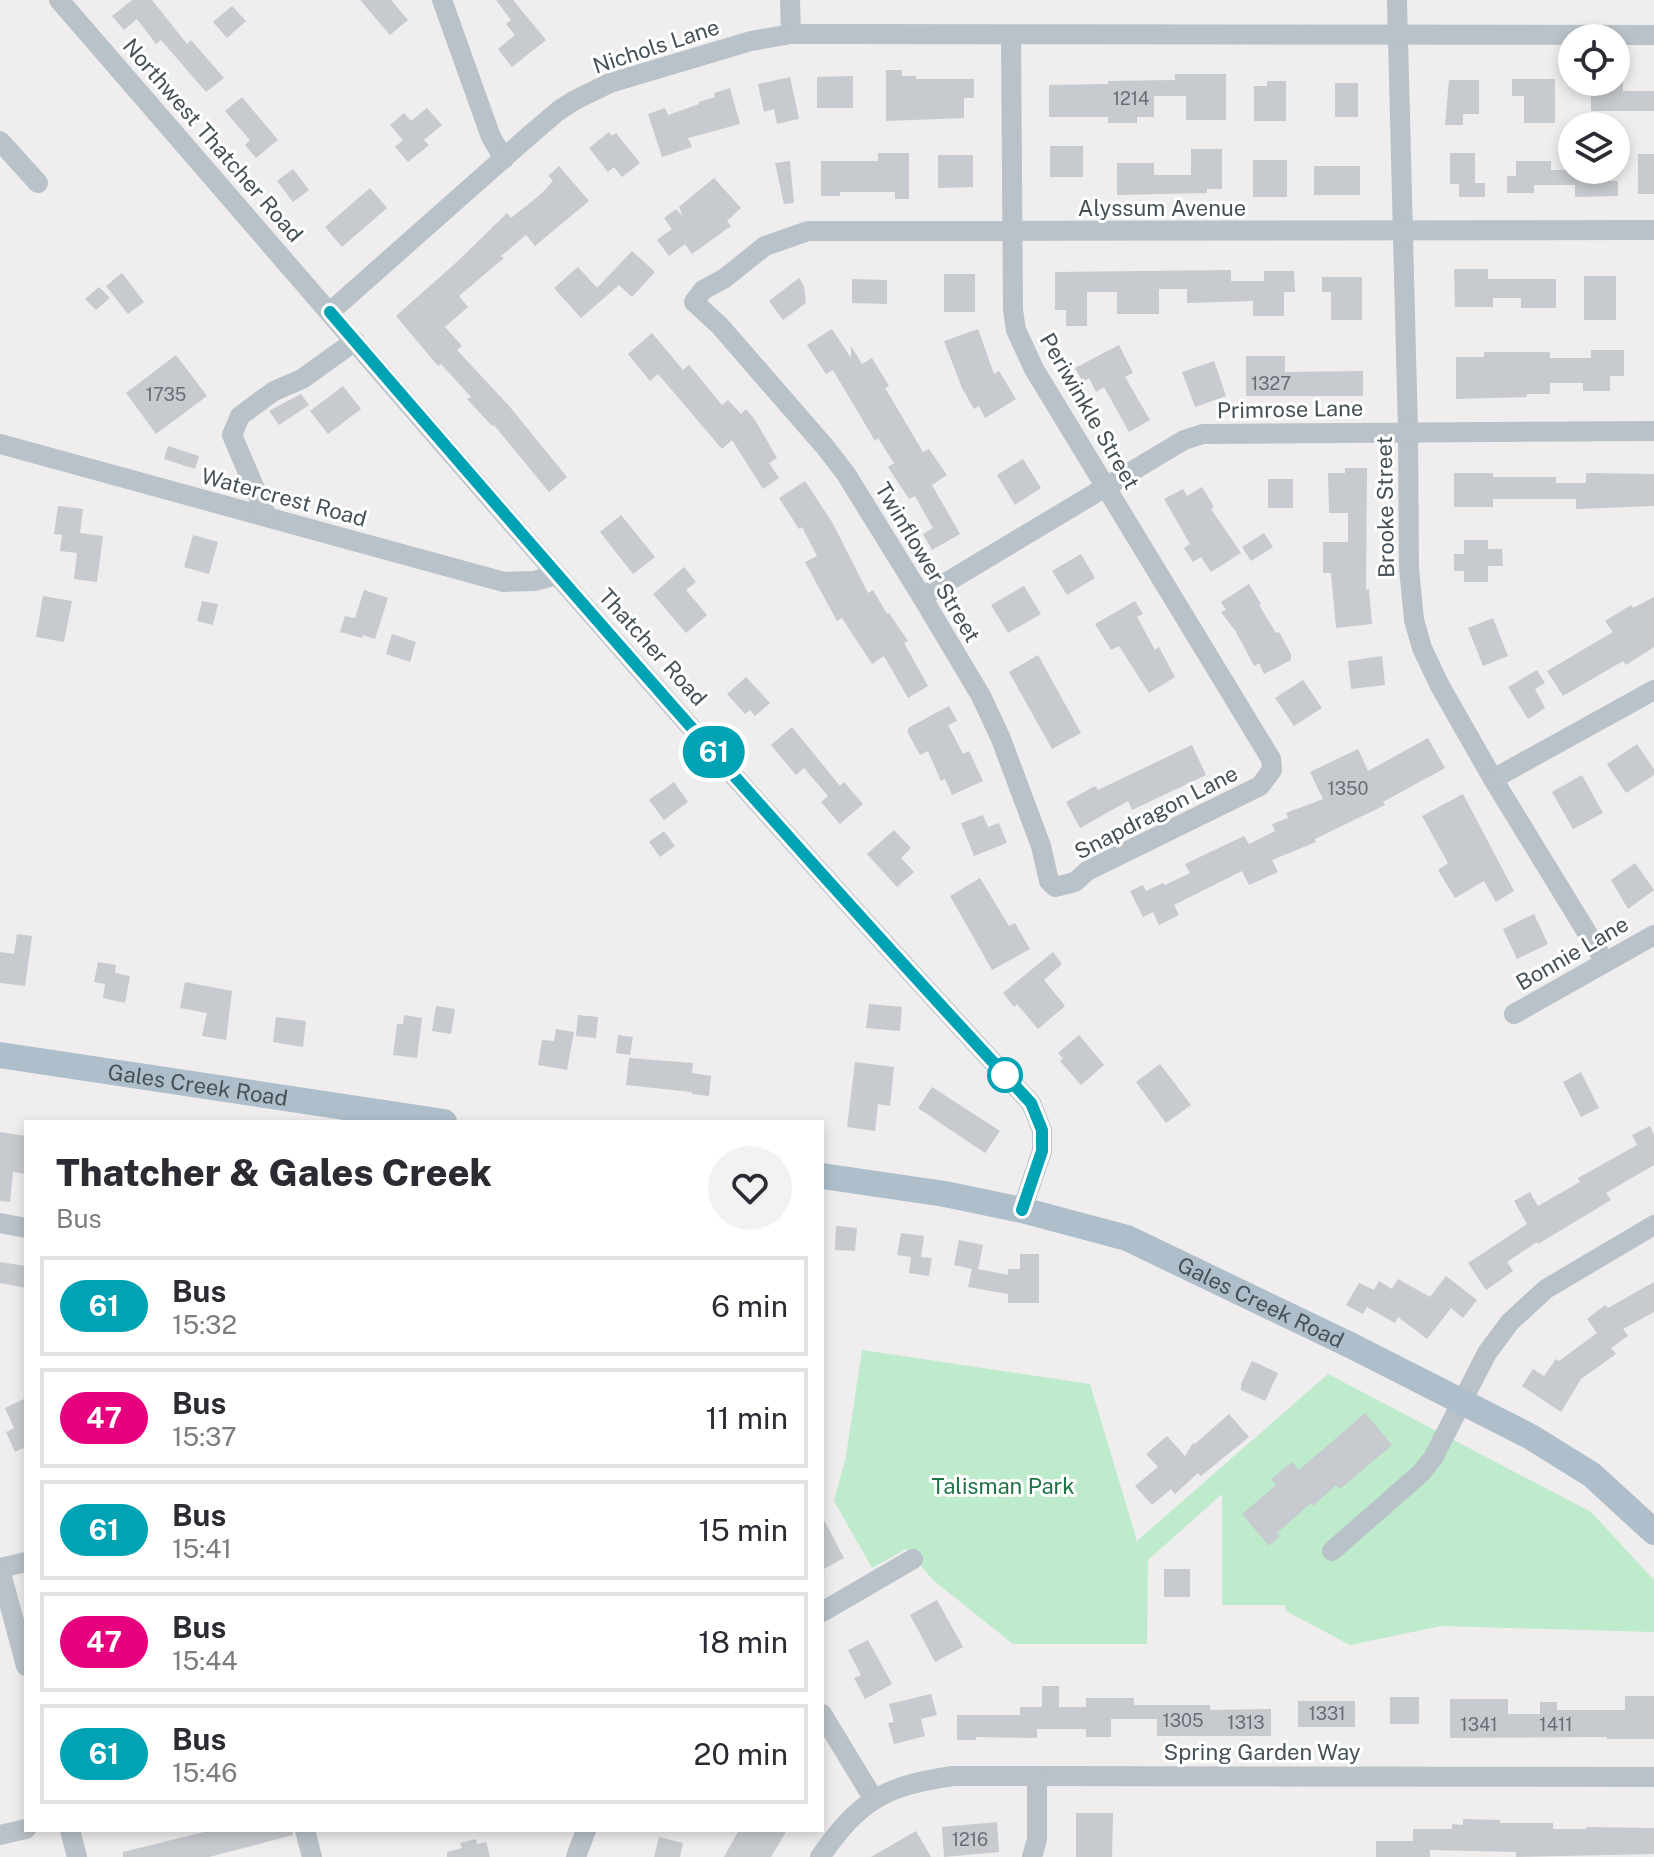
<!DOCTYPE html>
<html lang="en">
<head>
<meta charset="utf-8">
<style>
  :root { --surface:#fff; --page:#f2f2f3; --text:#2b2b33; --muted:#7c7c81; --line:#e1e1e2 }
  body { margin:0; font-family:"Public Sans",sans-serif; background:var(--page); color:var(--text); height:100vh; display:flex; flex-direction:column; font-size:30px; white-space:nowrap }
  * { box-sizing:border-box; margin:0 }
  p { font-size:26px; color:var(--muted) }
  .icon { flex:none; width:44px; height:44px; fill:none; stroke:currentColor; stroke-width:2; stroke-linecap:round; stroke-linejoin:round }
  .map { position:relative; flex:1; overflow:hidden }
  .drawer { position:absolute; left:24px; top:1120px; width:800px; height:712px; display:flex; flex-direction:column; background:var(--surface); border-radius:0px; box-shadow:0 4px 12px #0003 }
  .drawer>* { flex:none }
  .badge { padding:0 16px; border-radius:26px; font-size:28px; line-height:52px }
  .controls { position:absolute; left:1558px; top:24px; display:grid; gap:16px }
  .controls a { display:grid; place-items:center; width:72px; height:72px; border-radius:50%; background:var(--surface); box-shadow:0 4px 12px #0003; font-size:40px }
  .map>.badge { position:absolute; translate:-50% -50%; box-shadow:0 0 0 4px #fff }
  .round { display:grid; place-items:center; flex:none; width:84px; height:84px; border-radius:42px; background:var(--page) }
  .summary { display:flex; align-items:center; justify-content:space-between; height:136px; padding:0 32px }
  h1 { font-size:38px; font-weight:800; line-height:60px }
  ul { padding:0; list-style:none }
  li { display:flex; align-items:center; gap:24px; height:100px; margin:0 16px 12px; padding:0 16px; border:4px solid var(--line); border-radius:0px }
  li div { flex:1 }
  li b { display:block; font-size:30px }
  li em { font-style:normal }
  li .badge { min-width:88px; font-weight:700; text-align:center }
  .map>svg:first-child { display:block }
  .green { fill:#bdebcc }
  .building { fill:#c7cacf }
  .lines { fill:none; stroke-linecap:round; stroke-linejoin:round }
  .minor { stroke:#b9c2c8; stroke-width:20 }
  .major { stroke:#aebeca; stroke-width:26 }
  .line-casing { stroke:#fff; stroke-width:18 }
  .line { stroke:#00a3b4; stroke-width:12 }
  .stop-dot { fill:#fff; stroke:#00a3b4; stroke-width:4 }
  .labels { text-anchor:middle; stroke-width:6; stroke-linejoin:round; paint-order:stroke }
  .number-label { font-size:18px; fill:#666f76 }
  .street-label { font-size:22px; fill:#465158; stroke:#fff }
  .park-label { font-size:22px; fill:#1d7444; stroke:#fff }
</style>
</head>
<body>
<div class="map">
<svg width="1654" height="1857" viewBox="0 0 1654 1857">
  <rect width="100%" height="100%" fill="#efeded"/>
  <polygon class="green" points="862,1350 1090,1384 1137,1541 1328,1374 1591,1512 1654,1580 1654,1632 1441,1626 1350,1645 1286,1611 1285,1605 1222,1605 1222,1494 1148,1560 1147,1644 1013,1644 933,1580 906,1549 872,1568 834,1501 846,1456"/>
  <g class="building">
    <polygon points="132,0 152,0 187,44 191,40 224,78 206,92 161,40 156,44 137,19 124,30 112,16"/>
    <polygon points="360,0 391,0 408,20 390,35"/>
    <polygon points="496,0 513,0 546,40 512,67 498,49 515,35 506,24 511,20"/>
    <polygon points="232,6 246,21 227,38 213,22"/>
    <polygon points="886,70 902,70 902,76 916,76 916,79 974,79 974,98 964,98 964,118 886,121"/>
    <polygon points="1175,74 1226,74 1226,120 1186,120 1186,96 1154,96 1154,117 1137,117 1137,123 1108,123 1108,117 1049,117 1049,85 1108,84 1108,81 1175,80"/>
    <polygon points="853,76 853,108 817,108 817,77"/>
    <polygon points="790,77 799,119 777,124 774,109 764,112 758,84"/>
    <polygon points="1512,79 1555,79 1555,123 1524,123 1524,96 1512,96"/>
    <polygon points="1449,80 1479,80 1479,114 1463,114 1463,125 1445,125"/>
    <polygon points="1267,81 1286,81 1286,121 1254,121 1254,86 1267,86"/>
    <polygon points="1591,82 1623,82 1623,91 1654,91 1654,111 1591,111"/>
    <rect x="1335" y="83" width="23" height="34"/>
    <polygon points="730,88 740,124 688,138 692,147 662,157 648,114 665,108 668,115 699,104 699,102 715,97 714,93"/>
    <polygon points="242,97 278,140 256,158 245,145 250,140 225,111"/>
    <polygon points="427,108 442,125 424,140 429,145 408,162 395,147 403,140 390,125 404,113 411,121"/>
    <polygon points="609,132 612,136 616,133 640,163 622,177 614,167 608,172 589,148"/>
    <rect x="1050" y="146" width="33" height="31"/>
    <polygon points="1191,149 1222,149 1222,189 1207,189 1207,193 1117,195 1117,163 1154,163 1154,175 1191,175"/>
    <polygon points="878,153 909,153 909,199 895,199 895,192 840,192 840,196 821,196 821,161 878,161"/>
    <polygon points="1450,153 1475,153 1475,183 1485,183 1485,197 1459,197 1459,184 1450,184"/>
    <rect x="1638" y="154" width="16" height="40"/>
    <polygon points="938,155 973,155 973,187 938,188"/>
    <rect x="1253" y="160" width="34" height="37"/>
    <polygon points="790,161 794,203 784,204 775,163"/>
    <polygon points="1516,161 1551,161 1551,170 1609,170 1609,181 1618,181 1618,196 1575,197 1575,185 1534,185 1534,193 1507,193 1507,176 1516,176"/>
    <polygon points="559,166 589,201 535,246 526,235 501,256 504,258 459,296 468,307 445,327 462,346 457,350 510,407 567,477 549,492 494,425 492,426 467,399 471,397 441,364 438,366 396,316 459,260 507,213 511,218 541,194 553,181 548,176"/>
    <rect x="1314" y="166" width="46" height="29"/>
    <polygon points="293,169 309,190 293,202 277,181"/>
    <polygon points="714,178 741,208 727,221 731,226 692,254 685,244 669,256 657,240 672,229 664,218 676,209 683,217 679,207"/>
    <polygon points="370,188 387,208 342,247 325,227"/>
    <polygon points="632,251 655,272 632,297 619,285 581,318 554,288 578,267 597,288"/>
    <polygon points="1454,269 1488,269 1488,279 1556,279 1556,308 1521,308 1521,298 1493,298 1493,307 1455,307"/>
    <polygon points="1231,270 1231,281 1264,281 1264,271 1294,271 1295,292 1284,292 1284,316 1253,316 1253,301 1187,303 1187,289 1159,289 1159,314 1117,314 1117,292 1087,292 1087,326 1066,326 1066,310 1055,310 1055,272"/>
    <polygon points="122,273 144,302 128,314 106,286"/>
    <rect x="944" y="274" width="31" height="38"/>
    <rect x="1584" y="276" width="32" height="44"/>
    <polygon points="1322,277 1362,277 1362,320 1331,320 1331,292 1322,292"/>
    <polygon points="799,278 804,286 806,303 783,320 769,301"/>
    <polygon points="852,279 887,280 887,304 852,303"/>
    <polygon points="99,287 110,298 96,310 85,299"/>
    <polygon points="832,329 851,358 851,346 862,364 872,358 889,386 885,388 923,452 929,449 947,475 932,485 960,534 932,550 923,534 933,528 915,496 909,499 888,467 894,463 878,438 875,441 833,370 826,374 807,345"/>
    <polygon points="978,329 994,374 999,371 1016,399 985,418 979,406 974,409 962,388 944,341"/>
    <polygon points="652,333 683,370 689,365 722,405 728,400 741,414 746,409 755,420 777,458 769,463 779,478 763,489 732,440 722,449 658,374 650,381 628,354"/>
    <polygon points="1119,345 1133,373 1125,377 1150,420 1129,432 1104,387 1096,392 1089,378 1083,382 1075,368"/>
    <polygon points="1591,350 1624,350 1624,376 1610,376 1610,391 1583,391 1583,383 1550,383 1550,394 1527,394 1527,397 1456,399 1456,357 1484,357 1484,352 1550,352 1550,358 1591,358"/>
    <polygon points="176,355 207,396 156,434 126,393"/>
    <polygon points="1246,356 1285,356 1285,372 1363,371 1363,396 1246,396"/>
    <polygon points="1214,361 1226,396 1195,407 1182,372"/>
    <polygon points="343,386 361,409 328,434 310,411"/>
    <polygon points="301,394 309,405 279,425 269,411"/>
    <polygon points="168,446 199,456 195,469 164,459"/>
    <polygon points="1023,459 1041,488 1015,505 997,475"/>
    <polygon points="1345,468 1367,468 1366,590 1369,589 1372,624 1336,628 1331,573 1323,573 1323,542 1348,542 1348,513 1329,513 1328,473 1345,473"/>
    <polygon points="1454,473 1493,473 1493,477 1556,477 1556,483 1586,483 1586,473 1654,474 1654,506 1576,509 1576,499 1493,499 1493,507 1454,507"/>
    <rect x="1268" y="479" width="25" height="29"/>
    <polygon points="805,481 832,522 868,593 873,590 887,614 889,613 908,641 904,643 928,686 908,698 884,656 872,664 842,618 837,621 805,562 817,556 802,527 799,529 779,498"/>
    <polygon points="1202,487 1214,507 1211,509 1241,553 1211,572 1201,557 1193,562 1184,548 1190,544 1164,499 1183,489 1187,496"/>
    <polygon points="58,506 83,509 80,533 103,536 97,582 74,579 77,553 60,551 62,535 54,534"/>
    <polygon points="621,515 655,557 633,574 600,532"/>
    <polygon points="1264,533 1273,547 1251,561 1242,547"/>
    <polygon points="193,535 218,542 209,574 184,567"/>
    <polygon points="1464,540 1488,540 1488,549 1502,549 1503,566 1488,566 1488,582 1464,582 1464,571 1454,571 1454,554 1464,554"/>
    <polygon points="1081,554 1095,578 1067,595 1052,571"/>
    <polygon points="684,567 696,582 686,590 707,615 686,633 653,594"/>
    <polygon points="1249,584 1261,604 1259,605 1276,633 1279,632 1291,654 1291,660 1264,674 1259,663 1254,666 1236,632 1221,612 1226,610 1221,602"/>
    <polygon points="1024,586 1041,614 1008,633 991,605"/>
    <polygon points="364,590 388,598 375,639 363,635 362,638 340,632 345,616 355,618"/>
    <polygon points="43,596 72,601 64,642 36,637"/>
    <polygon points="1654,597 1654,647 1626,665 1623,661 1563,696 1547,671 1613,632 1605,621 1631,605 1633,608"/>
    <polygon points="202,601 218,604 213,625 197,621"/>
    <polygon points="1135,601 1143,614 1137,617 1155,650 1159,647 1175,677 1149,693 1119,646 1111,650 1095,624"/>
    <polygon points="1493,618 1508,656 1483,666 1468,628"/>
    <polygon points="392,634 416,642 410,662 386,654"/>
    <polygon points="1038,655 1081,733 1052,749 1009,672"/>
    <polygon points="1382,656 1385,685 1351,689 1348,661"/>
    <polygon points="1537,670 1545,683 1535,689 1545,708 1528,719 1508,687"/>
    <polygon points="746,677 770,703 755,716 750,710 745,714 727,694"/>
    <polygon points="1303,680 1322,708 1294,726 1275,698"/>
    <polygon points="949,706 957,721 948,725 963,754 969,751 983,781 952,795 945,779 941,781 928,751 920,755 908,733 908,728"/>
    <polygon points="792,727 840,786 844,782 863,804 840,824 821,802 828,796 804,768 796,775 771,745"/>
    <polygon points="1428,738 1445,768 1383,802 1385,805 1315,839 1316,842 1272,860 1278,872 1249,885 1242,871 1174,905 1179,915 1159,925 1153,912 1143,917 1130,891 1143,885 1146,891 1163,883 1165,885 1190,873 1185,864 1244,836 1249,844 1275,831 1272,824 1288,818 1286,813 1323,799 1310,772 1358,749 1368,771"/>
    <polygon points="1637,744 1654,769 1654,775 1626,793 1607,764"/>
    <polygon points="1192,745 1206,775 1132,810 1128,801 1080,828 1066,802 1095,786 1098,790"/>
    <polygon points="1582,775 1603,813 1573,829 1552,792"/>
    <polygon points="674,782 688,802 664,820 649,800"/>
    <polygon points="1463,794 1514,891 1496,902 1484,881 1455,898 1438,870 1448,863 1422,816"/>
    <polygon points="983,815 988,827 999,823 1007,843 974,856 961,823"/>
    <polygon points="894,830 911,848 901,858 914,872 897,887 867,854"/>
    <polygon points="664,831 675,846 660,857 649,842"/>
    <polygon points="1635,863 1654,890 1628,909 1611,880"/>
    <polygon points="980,878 1009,926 1015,923 1030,949 992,970 950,896"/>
    <polygon points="1534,914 1548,944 1517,959 1503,929"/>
    <polygon points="17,934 32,936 25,986 0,983 0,952 14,954"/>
    <polygon points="1053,952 1062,964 1044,980 1065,1006 1038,1029 1017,1004 1014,1007 1003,993"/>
    <polygon points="98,962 116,965 115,973 130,976 125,1003 103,998 105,984 94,982"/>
    <polygon points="185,982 232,991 226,1040 202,1036 207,1013 180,1008"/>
    <polygon points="869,1004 902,1007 900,1031 866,1028"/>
    <polygon points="436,1006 455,1009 451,1034 432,1031"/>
    <polygon points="404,1015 422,1018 417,1058 393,1055 397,1024 403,1024"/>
    <polygon points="578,1015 598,1017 596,1038 576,1036"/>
    <polygon points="276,1017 306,1021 303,1047 273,1042"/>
    <polygon points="556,1029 574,1032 567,1070 538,1065 542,1040 554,1041"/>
    <polygon points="618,1035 633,1037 630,1055 616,1053"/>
    <polygon points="1079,1035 1104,1065 1081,1085 1060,1061 1063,1058 1058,1053"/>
    <polygon points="629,1058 693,1063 692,1073 711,1076 709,1096 692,1094 692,1092 626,1085"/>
    <polygon points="855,1062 894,1067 890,1106 878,1104 875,1131 847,1127"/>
    <polygon points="1160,1064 1191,1105 1166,1123 1136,1082"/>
    <polygon points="1581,1072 1599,1108 1581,1117 1563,1082"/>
    <polygon points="932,1087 1000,1131 985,1153 918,1108"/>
    <polygon points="1650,1126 1654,1135 1654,1165 1606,1193 1611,1200 1538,1244 1537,1242 1507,1262 1513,1271 1486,1290 1468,1263 1527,1224 1514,1201 1530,1192 1538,1206 1580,1182 1578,1178 1637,1145 1632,1135"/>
    <polygon points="0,1132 26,1136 26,1174 13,1172 10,1202 0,1201"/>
    <polygon points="836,1226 857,1228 855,1251 835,1250"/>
    <polygon points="901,1233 924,1236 921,1257 932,1258 929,1276 909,1273 911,1257 897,1255"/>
    <polygon points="959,1240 983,1245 978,1269 1008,1275 1008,1269 1020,1269 1020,1254 1039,1254 1039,1303 1008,1303 1008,1294 968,1287 972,1269 954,1265"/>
    <polygon points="0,1262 26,1266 26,1288 0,1283"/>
    <polygon points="1446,1276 1477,1300 1463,1318 1451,1308 1427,1339 1398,1317 1395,1323 1367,1307 1363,1314 1346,1305 1359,1283 1374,1290 1379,1281 1392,1289 1398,1279 1430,1297"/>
    <polygon points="1654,1282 1654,1312 1623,1329 1628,1336 1611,1348 1616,1354 1581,1379 1561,1412 1522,1386 1533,1369 1544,1376 1556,1359 1559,1361 1597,1333 1587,1319 1605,1305 1608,1308"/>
    <polygon points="1252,1361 1278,1373 1265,1401 1241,1390 1241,1384"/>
    <polygon points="26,1398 26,1454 23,1448 15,1452 6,1432 14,1428 5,1408"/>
    <polygon points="1365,1413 1392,1445 1340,1489 1336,1485 1313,1506 1311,1503 1277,1533 1280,1536 1269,1546 1242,1514 1276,1485 1271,1479 1292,1462 1299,1470"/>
    <polygon points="1229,1414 1249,1437 1201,1476 1198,1473 1175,1494 1171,1489 1152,1505 1135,1486 1158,1467 1146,1454 1167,1436 1185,1456 1193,1443 1195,1444"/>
    <polygon points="822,1516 844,1558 822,1570"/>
    <rect x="1164" y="1569" width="26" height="28"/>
    <polygon points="937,1600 963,1647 935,1662 910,1615"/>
    <polygon points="868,1640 892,1684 865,1699 854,1678 861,1675 848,1650"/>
    <polygon points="1042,1686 1059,1686 1059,1707 1086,1707 1086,1698 1134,1698 1134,1705 1210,1705 1210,1710 1271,1709 1271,1736 1157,1736 1157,1719 1111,1719 1111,1737 1086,1737 1086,1729 1037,1729 1037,1738 976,1737 976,1740 957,1740 957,1715 1020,1715 1020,1707 1042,1707"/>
    <polygon points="931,1694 937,1715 921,1719 925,1736 894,1744 888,1723 894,1722 889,1704"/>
    <polygon points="1625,1696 1654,1696 1654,1739 1607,1739 1607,1737 1450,1738 1450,1699 1508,1699 1508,1714 1540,1714 1540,1702 1557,1702 1557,1710 1625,1710"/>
    <rect x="1390" y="1697" width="29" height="27"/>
    <rect x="1298" y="1701" width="57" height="26"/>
    <polygon points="1076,1813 1113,1813 1112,1857 1076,1857"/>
    <polygon points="1463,1819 1500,1820 1500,1823 1553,1823 1553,1829 1586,1829 1586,1827 1654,1828 1654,1854 1516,1857 1516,1852 1430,1850 1430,1857 1376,1857 1376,1841 1413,1841 1413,1829 1452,1829 1452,1824 1463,1825"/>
    <polygon points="997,1822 999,1852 944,1857 942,1827"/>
    <polygon points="212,1830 292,1830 293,1835 209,1857 123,1857 123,1852"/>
    <polygon points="739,1830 787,1830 771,1857 724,1857"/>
    <polygon points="916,1831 931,1857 871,1857"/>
    <polygon points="659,1837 683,1843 680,1857 654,1857"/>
    <polygon points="476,1839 477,1844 486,1842 490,1857 447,1857 447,1852 462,1848 460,1843"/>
  </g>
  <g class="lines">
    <g class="minor">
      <path d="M 59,0 C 380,370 697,744 1031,1103 L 1042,1130 L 1042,1151 L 1022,1210"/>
      <polyline points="442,0 491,137 504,159"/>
      <polyline points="790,0 791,34"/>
      <polyline points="1397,0 1408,432 1409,568 1414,620 1422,648 1440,686 1493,779 1605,962"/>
      <polyline points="1011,35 1013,310 1016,330 1034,369 1271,759 1272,770 1260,786 1087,871 1075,882 1055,887 1049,881 1041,846 1001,739 981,696 922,597 846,474 826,448 720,326 694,302 703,290 725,278 765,246 808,231 1654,230"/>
      <polyline points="0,141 38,183"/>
      <polyline points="330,312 523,141 558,111 575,100 610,83 751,41 791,34 811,34 1654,35"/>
      <polyline points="0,444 504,582 534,581 557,575"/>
      <polyline points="267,517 232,435 240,416 274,391 302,379 355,341"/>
      <polyline points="922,597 1184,440 1203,434 1654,431"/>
      <polyline points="1493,779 1654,690"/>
      <polyline points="1514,1014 1654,935"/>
      <polyline points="0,1223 26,1228"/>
      <polyline points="1332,1551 1421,1473 1433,1458 1487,1353 1510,1322 1546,1289 1654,1225"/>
      <polyline points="0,1568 26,1562"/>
      <polyline points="0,1569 26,1666"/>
      <polyline points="822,1612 913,1559"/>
      <polyline points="822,1714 873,1798"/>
      <polyline points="70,1830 77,1857"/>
      <polyline points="305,1830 312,1857"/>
      <polyline points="0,1835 26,1829"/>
      <polyline points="576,1857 586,1830"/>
      <path d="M 820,1857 C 860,1800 884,1786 953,1776 L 1654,1777"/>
      <polyline points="1032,1857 1037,1839 1037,1776"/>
    </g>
    <g class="major">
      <path id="s1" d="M 0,1055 L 444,1122"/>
      <path id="s2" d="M 822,1176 L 945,1194 L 1022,1210 L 1127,1238 L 1352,1346 L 1531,1437 L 1592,1475 L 1654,1532"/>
    </g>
  </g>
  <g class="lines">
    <g class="line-casing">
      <path id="line" d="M 330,312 C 560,579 791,845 1031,1103 L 1042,1130 L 1042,1151 L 1022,1210"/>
    </g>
    <use href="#line" class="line"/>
  </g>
  <circle class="stop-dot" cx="1005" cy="1075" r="16"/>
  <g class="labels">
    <g class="number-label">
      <text x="1131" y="105">1214</text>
      <text x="1271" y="390">1327</text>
      <text x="166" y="401">1735</text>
      <text x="1348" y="795">1350</text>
      <text x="1327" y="1720">1331</text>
      <text x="1183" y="1727">1305</text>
      <text x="1246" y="1729">1313</text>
      <text x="1479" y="1731">1341</text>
      <text x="1556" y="1731">1411</text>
      <text x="970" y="1846">1216</text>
    </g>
    <g class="street-label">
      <text transform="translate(656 46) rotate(-18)" y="8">Nichols Lane</text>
      <text transform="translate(213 140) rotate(49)" y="8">Northwest Thatcher Road</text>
      <text x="1162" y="216">Alyssum Avenue</text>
      <text transform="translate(1290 409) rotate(-1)" y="8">Primrose Lane</text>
      <text transform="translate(1090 411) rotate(60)" y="8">Periwinkle Street</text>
      <text transform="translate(284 497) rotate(15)" y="8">Watercrest Road</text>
      <text transform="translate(1385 507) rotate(-91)" y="8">Brooke Street</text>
      <text transform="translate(928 562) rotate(59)" y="8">Twinflower Street</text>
      <text transform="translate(653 647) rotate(48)" y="8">Thatcher Road</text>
      <text transform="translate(1156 812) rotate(-27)" y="8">Snapdragon Lane</text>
      <text transform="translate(1572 953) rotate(-30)" y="8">Bonnie Lane</text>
      <text dy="8" stroke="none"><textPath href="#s1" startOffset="200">Gales Creek Road</textPath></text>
      <text dy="8" stroke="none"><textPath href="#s2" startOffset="460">Gales Creek Road</textPath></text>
      <text x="1262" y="1760">Spring Garden Way</text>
    </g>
    <g class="park-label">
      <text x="1003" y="1494">Talisman Park</text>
    </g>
  </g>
</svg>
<div class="controls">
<a><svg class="icon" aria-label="locate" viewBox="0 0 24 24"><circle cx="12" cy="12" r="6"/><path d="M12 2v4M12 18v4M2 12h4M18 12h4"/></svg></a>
<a><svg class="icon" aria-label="layers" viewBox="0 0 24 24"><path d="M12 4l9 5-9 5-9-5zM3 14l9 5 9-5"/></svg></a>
</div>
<b class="badge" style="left:714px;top:752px;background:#00a3b4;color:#fff">61</b>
<section class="drawer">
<div class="summary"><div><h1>Thatcher &amp; Gales Creek</h1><p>Bus</p></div><a class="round"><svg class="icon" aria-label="heart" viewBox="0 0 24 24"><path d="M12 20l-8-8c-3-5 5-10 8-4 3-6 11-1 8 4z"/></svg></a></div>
<ul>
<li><span class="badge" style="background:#00a3b4;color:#fff">61</span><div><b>Bus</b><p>15:32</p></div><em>6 min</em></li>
<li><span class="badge" style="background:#e6007e;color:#fff">47</span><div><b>Bus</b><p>15:37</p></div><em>11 min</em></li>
<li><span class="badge" style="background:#00a3b4;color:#fff">61</span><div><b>Bus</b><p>15:41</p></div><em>15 min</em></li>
<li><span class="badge" style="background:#e6007e;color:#fff">47</span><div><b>Bus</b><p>15:44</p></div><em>18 min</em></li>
<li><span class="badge" style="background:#00a3b4;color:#fff">61</span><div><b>Bus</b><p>15:46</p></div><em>20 min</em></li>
</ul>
</section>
</div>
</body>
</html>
